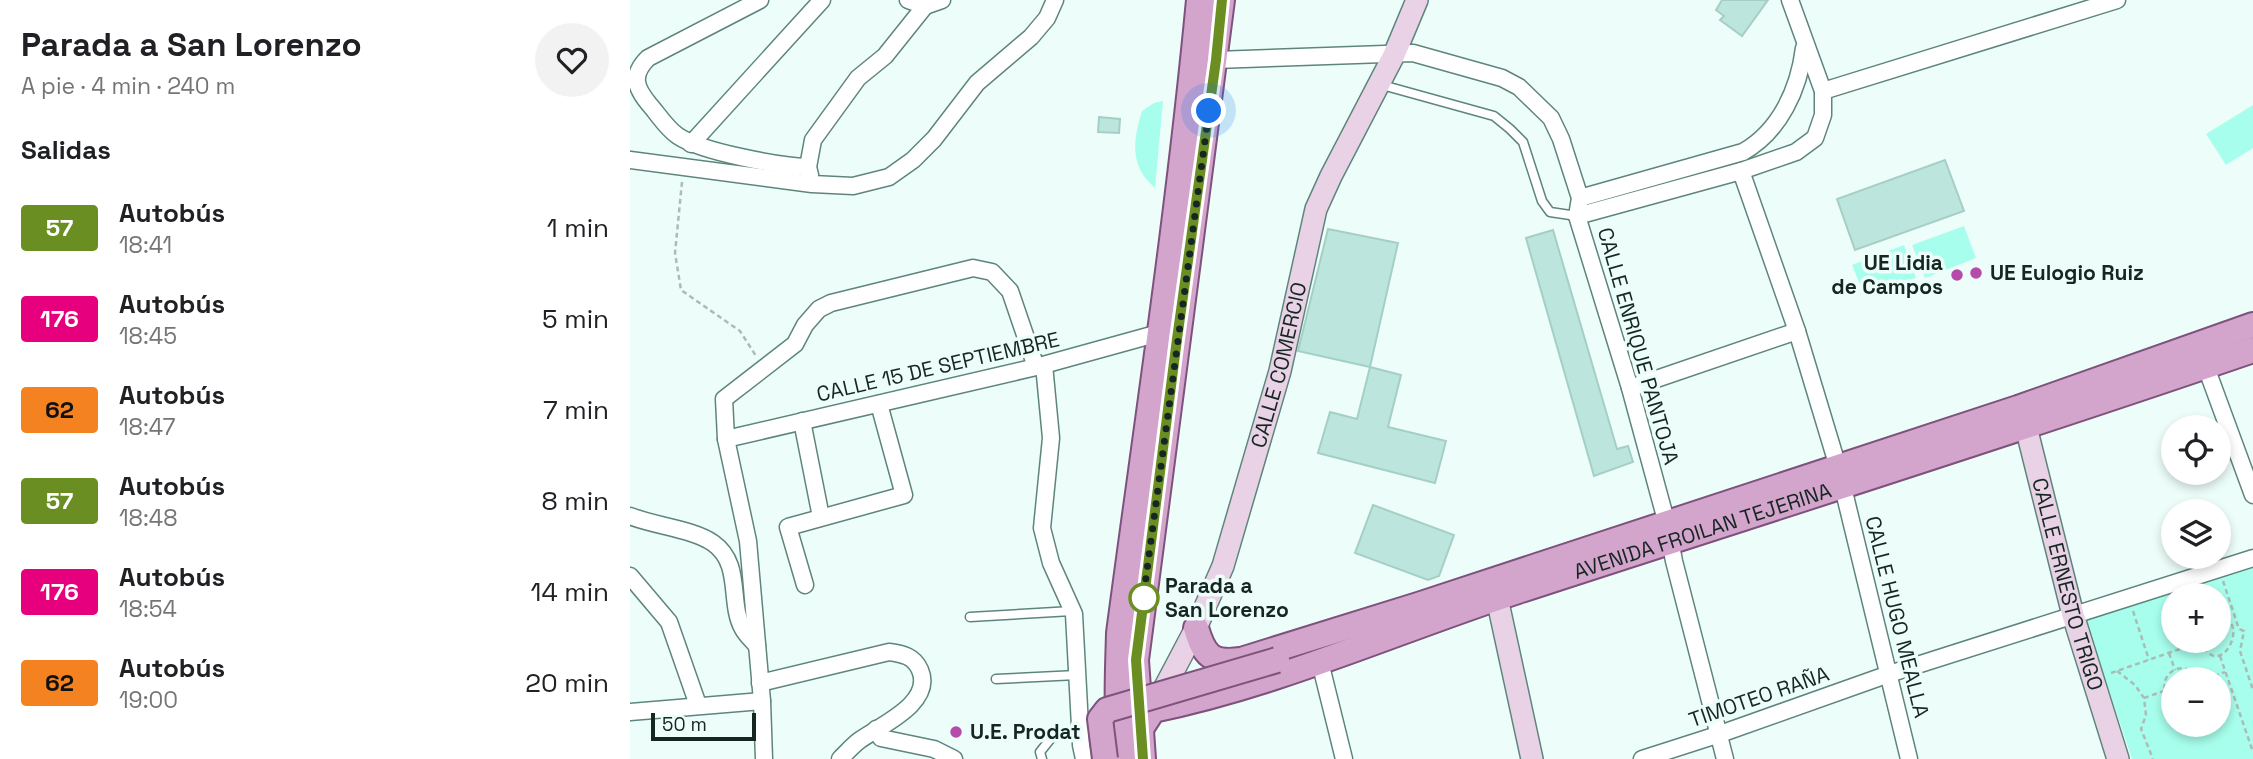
<!DOCTYPE html>
<html lang="es">
<head>
<meta charset="utf-8">
<style>
  :root { --surface:#fff; --page:#f2f2f2; --text:#202124; --muted:#757577 }
  body { margin:0; font-family:"Space Grotesk",sans-serif; background:var(--page); color:var(--text); height:100vh; display:flex; flex-direction:column; font-size:26px; white-space:nowrap }
  * { box-sizing:border-box; margin:0 }
  p { font-size:23px; color:var(--muted) }
  .icon { flex:none; width:38px; height:38px; fill:none; stroke:currentColor; stroke-width:2; stroke-linecap:round; stroke-linejoin:round }
  .map { position:relative; flex:1; overflow:hidden }
  .panel { display:flex; flex-direction:column; background:var(--surface); width:630px }
  .panel>* { flex:none }
  .badge { padding:0 14px; border-radius:5px; font-size:24px; line-height:46px }
  .buttons { position:absolute; left:1531px; top:415px; display:grid; gap:14px }
  .buttons a { display:grid; place-items:center; width:70px; height:70px; border-radius:50%; background:var(--surface); box-shadow:0 4px 10px #0003; font-size:35px }
  .scale { position:absolute; left:21px; bottom:18px; width:105px; box-sizing:border-box; padding-left:7px; border:4px solid #162622; border-top:0; font-size:19px; line-height:24px; white-space:nowrap; color:#162622; -webkit-text-stroke:5px #edfefa; paint-order:stroke }
  .you { position:absolute; width:35px; height:35px; margin:-18px; border:5px solid #fff; border-radius:50%; background:#1a73e8; box-shadow:0 0 0 10px #1a73e833 }
  .map>.badge { position:absolute; translate:-50% -50%; box-shadow:0 0 0 4px #fff }
  h2 { padding:0 21px; font-size:26px; line-height:63px }
  .round { display:grid; place-items:center; flex:none; width:74px; height:74px; border-radius:37px; background:var(--page) }
  .head { display:flex; align-items:center; justify-content:space-between; height:119px; padding:0 21px }
  h1 { font-size:33px; font-weight:600; line-height:52px }
  ul { padding:0; list-style:none }
  li { display:flex; align-items:center; gap:21px; height:91px; padding:0 21px }
  li div { flex:1 }
  li b { display:block; font-size:26px }
  li em { font-style:normal }
  li .badge { min-width:77px; font-weight:700; text-align:center }
  main { display:flex; flex:1; min-height:0 }
  .map>svg:first-child { display:block }
  .green { fill:#a8feec; fill-rule:evenodd }
  .building { fill:#bce6dd; stroke:#a5cfc5; stroke-width:2 }
  .lines { fill:none; stroke-linecap:round; stroke-linejoin:round }
  .lane-casing { stroke:#5e857d; stroke-width:11 }
  .street-casing { stroke:#5e857d; stroke-width:19 }
  .secondary-casing { stroke:#5e857d; stroke-width:24 }
  .primary-casing { stroke:#7d527c; stroke-width:28 }
  .path { stroke:#abbcb8; stroke-width:2.5; stroke-dasharray:5 3.5; stroke-linecap:butt }
  .lane { stroke:#fff; stroke-width:8 }
  .street { stroke:#fff; stroke-width:16 }
  .secondary { stroke:#e9d2e6; stroke-width:21 }
  .primary { stroke:#d3a5cd; stroke-width:24 }
  .primary-bridge-casing { stroke:#7d527c; stroke-width:28; stroke-linecap:butt }
  .primary-bridge { stroke:#d3a5cd; stroke-width:24 }
  .line-casing { stroke:#fff; stroke-width:16 }
  .line { stroke:#6b8e23; stroke-width:10 }
  .walk { stroke:#162622; stroke-width:7; stroke-dasharray:0 12.6 }
  .poi-dot { fill:#b54bab; stroke:#edfefa; stroke-width:2.5 }
  .stop-dot { fill:#fff; stroke:#6b8e23; stroke-width:3.5 }
  .labels { text-anchor:middle; stroke-width:7; stroke-linejoin:round; paint-order:stroke }
  .poi-label { font-size:21px; font-weight:bold; fill:#162622; stroke:#edfefa; text-anchor:start }
  .street-label { font-size:21px; fill:#162622; stroke:#edfefa }
  .stop-label { font-size:21px; font-weight:bold; fill:#162622; stroke:#edfefa; text-anchor:start }
</style>
</head>
<body>
<main>
<section class="panel">
<div class="head"><div><h1>Parada a San Lorenzo</h1><p>A pie · 4 min · 240 m</p></div><a class="round"><svg class="icon" aria-label="heart" viewBox="0 0 24 24"><path d="M12 20l-8-8c-3-5 5-10 8-4 3-6 11-1 8 4z"/></svg></a></div>
<h2>Salidas</h2>
<ul>
<li><span class="badge" style="background:#6b8e23;color:#fff">57</span><div><b>Autobús</b><p>18:41</p></div><em>1 min</em></li>
<li><span class="badge" style="background:#e6007e;color:#fff">176</span><div><b>Autobús</b><p>18:45</p></div><em>5 min</em></li>
<li><span class="badge" style="background:#f58220;color:#111">62</span><div><b>Autobús</b><p>18:47</p></div><em>7 min</em></li>
<li><span class="badge" style="background:#6b8e23;color:#fff">57</span><div><b>Autobús</b><p>18:48</p></div><em>8 min</em></li>
<li><span class="badge" style="background:#e6007e;color:#fff">176</span><div><b>Autobús</b><p>18:54</p></div><em>14 min</em></li>
<li><span class="badge" style="background:#f58220;color:#111">62</span><div><b>Autobús</b><p>19:00</p></div><em>20 min</em></li>
</ul>
</section>
<div class="map">
<svg width="1623" height="759" viewBox="0 0 1623 759">
  <rect width="100%" height="100%" fill="#edfefa"/>
  <g class="green">
    <path d="M 533,101 L 525,188 C 499,166 503,140 512,111 L 524,103 Z"/>
    <polygon points="1623,105 1623,148 1596,165 1576,134"/>
    <polygon points="1334,226 1346,258 1295,278 1282,245"/>
    <polygon points="1274,245 1286,278 1235,297 1222,265"/>
    <path d="M 1623,564 L 1623,759 L 1502,759 L 1455,619 ZM 1544,595 L 1589,595 L 1589,640 L 1544,640 ZM 1544,679 L 1589,679 L 1589,724 L 1544,724 Z"/>
  </g>
  <g class="building">
    <polygon points="1092,0 1138,0 1112,36 1090,20 1094,16 1086,10"/>
    <polygon points="469,117 490,119 489,133 468,132"/>
    <polygon points="1315,160 1334,211 1225,250 1207,199"/>
    <polygon points="698,229 768,243 740,367 668,351"/>
    <polygon points="923,230 987,449 998,446 1003,462 964,476 896,238"/>
    <polygon points="740,367 771,375 758,427 816,441 805,483 688,453 700,412 727,419"/>
    <polygon points="743,505 824,535 809,576 798,580 725,553"/>
  </g>
  <g class="lines">
    <g class="lane-casing">
      <g id="lane">
        <polyline points="752,85 864,116 880,129 893,142 912,201 920,212 947,216"/>
        <polyline points="340,617 442,611"/>
        <polyline points="366,679 447,675"/>
        <polyline points="412,759 410,752 422,737 450,735"/>
      </g>
    </g>
    <g class="street-casing">
      <g id="street">
        <path d="M 130,0 L 18,58 C 1,75 5,87 19,104 C 28,114 37,129 48,136 C 72,152 149,166 178,167"/>
        <polyline points="278,0 295,6 312,0"/>
        <polyline points="586,60 783,53 872,78 889,87 921,118 931,139 950,198 947,216 1000,388 1037,524 1044,561 1095,759"/>
        <polyline points="1193,91 1487,0"/>
        <polyline points="61,144 192,0"/>
        <polyline points="0,160 182,184 223,186 259,177 283,160 304,139 347,83 401,37 417,18 425,0"/>
        <polyline points="1111,171 1167,331 1208,467 1279,759"/>
        <polyline points="180,175 178,167 183,140 228,78 255,56 295,6"/>
        <path d="M 950,198 L 1113,152 C 1150,131 1169,89 1174,48"/>
        <polyline points="947,216 1111,171 1166,152 1185,138 1193,115 1193,91 1160,0"/>
        <polyline points="1573,359 1623,495"/>
        <polyline points="414,365 421,438 412,528 421,563 444,614 451,745 454,759"/>
        <polyline points="1000,388 1167,331"/>
        <polyline points="172,421 191,517"/>
        <polyline points="96,439 406,367 529,333"/>
        <path d="M 0,516 C 25,526 63,529 83,543 C 113,564 98,603 113,629 C 116,635 123,641 127,646"/>
        <polyline points="0,576 39,622 68,705"/>
        <polyline points="175,585 158,527 274,495 249,404"/>
        <polyline points="690,662 714,759"/>
        <path d="M 130,683 L 259,652 C 273,654 284,656 290,670 C 304,703 251,725 230,740 C 223,745 217,752 210,759"/>
        <polyline points="0,712 132,701"/>
        <polyline points="246,729 251,738 304,749 324,759"/>
        <polyline points="134,759 132,701 118,541 96,439 94,399 165,344 175,325 189,309 201,303 343,268 362,272 380,291 406,367"/>
        <polyline points="1012,759 1090,734 1259,674 1623,558"/>
      </g>
    </g>
    <g class="secondary-casing">
      <g id="secondary">
        <path id="s1" d="M 1389,411 L 1396,427 L 1443,615 L 1488,759"/>
        <polyline points="867,598 902,759"/>
        <path id="s2" d="M 527,702 L 566,628 L 593,566 L 650,371 L 686,209 L 701,176 L 764,55 L 787,0"/>
      </g>
    </g>
    <g class="primary-casing">
      <g id="primary">
        <path d="M 566,628 C 574,655 581,664 611,660 L 788,605 L 1388,408 L 1623,325"/>
        <path id="s3" d="M 510,730 L 523,710 C 649,684 766,631 888,591 C 1133,511 1379,434 1623,350"/>
        <path d="M 493,759 C 485,718 488,674 489,633 C 517,422 549,212 569,0"/>
        <polyline points="513,759 506,660 592,0"/>
      </g>
    </g>
    <g class="path">
      <polyline points="52,182 45,253 51,290 110,331 126,356"/>
      <polyline points="1593,581 1609,629 1614,631 1610,651 1623,690"/>
      <polyline points="1503,611 1519,660"/>
      <path d="M 1570,640 C 1588,685 1623,622 1589,615"/>
      <polyline points="1539,653 1545,670"/>
      <polyline points="1590,656 1623,752"/>
      <polyline points="1487,671 1505,685 1514,698 1516,715 1511,729 1523,759"/>
      <polyline points="1481,673 1570,642"/>
      <polyline points="1576,679 1595,672"/>
      <polyline points="1514,698 1534,691"/>
      <path d="M 1544,703 C 1518,682 1551,652 1569,679"/>
    </g>
    <use href="#lane" class="lane"/>
    <use href="#street" class="street"/>
    <use href="#secondary" class="secondary"/>
    <use href="#primary" class="primary"/>
    <g class="primary-bridge-casing">
      <polyline id="primary-bridge" points="475,759 470,719 477,710 647,660"/>
    </g>
    <use href="#primary-bridge" class="primary-bridge"/>
  </g>
  <g class="lines">
    <g class="line-casing">
      <polyline id="line" points="513,759 506,660 547,339 586,60 592,0"/>
    </g>
    <use href="#line" class="line"/>
    <polyline class="walk" points="514,598 512,607 579,111"/>
  </g>
  <g class="poi-dot">
    <circle cx="1346" cy="273" r="7"/>
    <circle cx="1327" cy="275" r="7"/>
    <circle cx="326" cy="732" r="7"/>
  </g>
  <circle class="stop-dot" cx="514" cy="598" r="14"/>
  <g class="labels">
    <g class="poi-label">
      <text x="1313" y="270" text-anchor="end">UE Lidia<tspan x="1313" dy="24">de Campos</tspan></text>
      <text x="1360" y="280">UE Eulogio Ruiz</text>
      <text x="340" y="739">U.E. Prodat</text>
    </g>
    <g class="street-label">
      <text transform="translate(1008 346) rotate(74)" y="7">CALLE ENRIQUE PANTOJA</text>
      <text dy="7" stroke="none"><textPath href="#s2" startOffset="360">CALLE COMERCIO</textPath></text>
      <text transform="translate(308 367) rotate(-13)" y="7">CALLE 15 DE SEPTIEMBRE</text>
      <text dy="7" stroke="none"><textPath href="#s3" startOffset="602">AVENIDA FROILAN TEJERINA</textPath></text>
      <text dy="7" stroke="none"><textPath href="#s1" startOffset="180">CALLE ERNESTO TRIGO</textPath></text>
      <text transform="translate(1267 617) rotate(76)" y="7">CALLE HUGO MEALLA</text>
      <text transform="translate(1129 697) rotate(-19)" y="7">TIMOTEO RAÑA</text>
    </g>
    <g class="stop-label">
      <text x="535" y="593">Parada a<tspan x="535" dy="24">San Lorenzo</tspan></text>
    </g>
  </g>
</svg>
<div class="buttons">
<a><svg class="icon" aria-label="locate" viewBox="0 0 24 24"><circle cx="12" cy="12" r="6"/><path d="M12 2v4M12 18v4M2 12h4M18 12h4"/></svg></a>
<a><svg class="icon" aria-label="layers" viewBox="0 0 24 24"><path d="M12 4l9 5-9 5-9-5zM3 14l9 5 9-5"/></svg></a>
<a>+</a>
<a>−</a>
</div>
<div class="scale">50 m</div>
<div class="you" style="left:579px;top:111px"></div>
</div>
</main>
</body>
</html>
